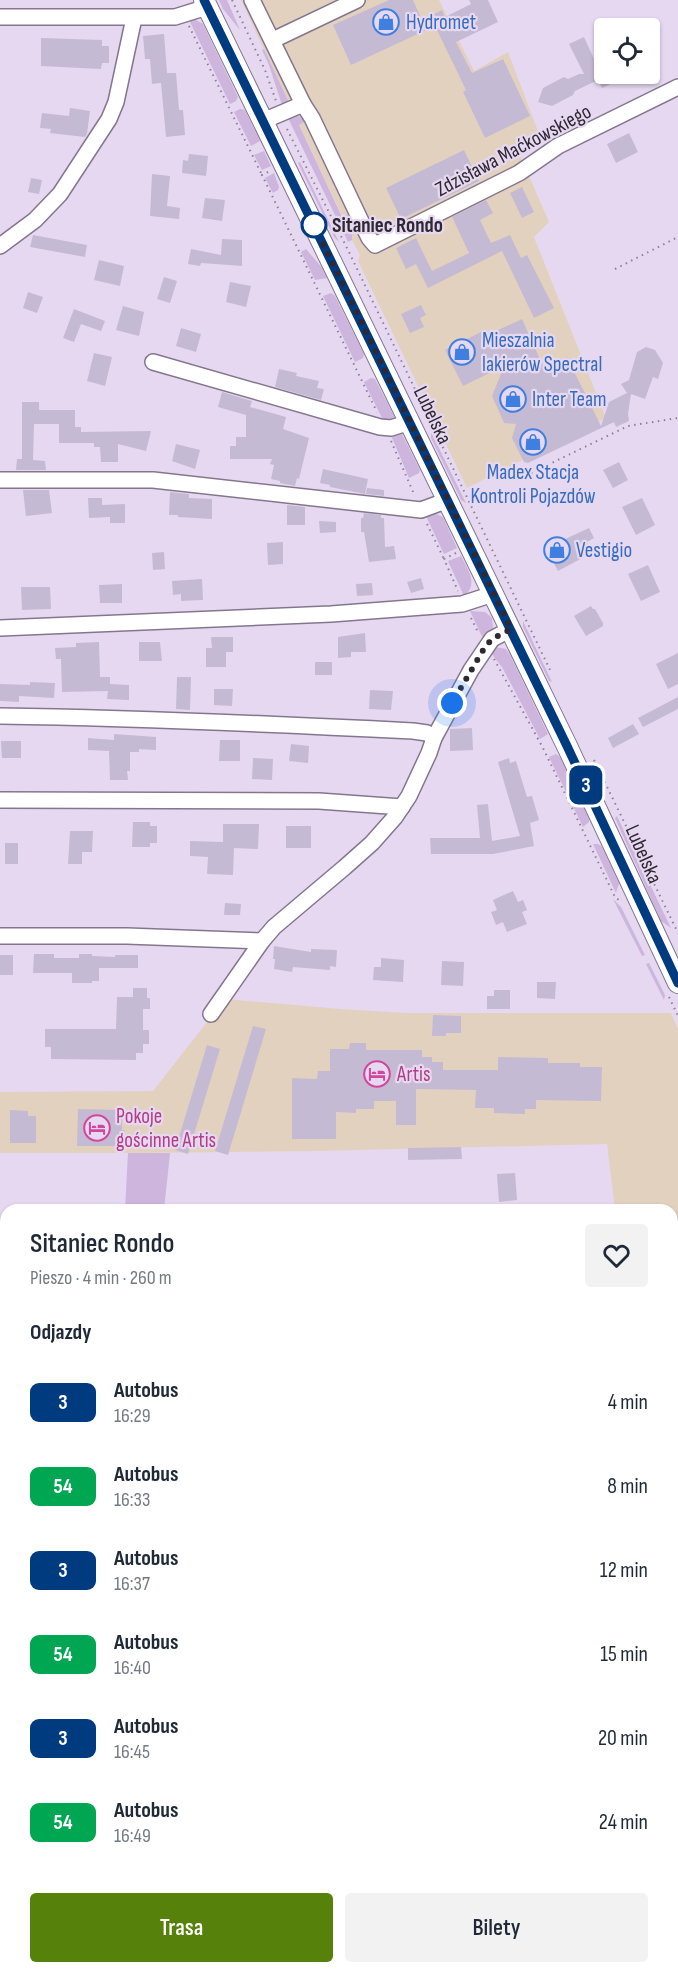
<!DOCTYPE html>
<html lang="pl">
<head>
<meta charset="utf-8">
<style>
  :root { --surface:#fff; --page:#f2f2f3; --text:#1f2937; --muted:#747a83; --accent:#56810a }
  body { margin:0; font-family:"Sofia Sans Condensed",sans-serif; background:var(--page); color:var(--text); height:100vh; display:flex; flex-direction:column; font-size:22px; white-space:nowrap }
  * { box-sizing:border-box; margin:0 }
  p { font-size:20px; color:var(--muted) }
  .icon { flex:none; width:33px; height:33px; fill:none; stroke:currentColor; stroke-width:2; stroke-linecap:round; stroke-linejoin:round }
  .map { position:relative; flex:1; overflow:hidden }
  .details { position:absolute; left:0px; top:1204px; width:678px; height:770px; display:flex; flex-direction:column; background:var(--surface); border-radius:18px 18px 0 0; box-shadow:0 2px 4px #0004 }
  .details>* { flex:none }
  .badge { padding:0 12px; border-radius:9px; font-size:21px; line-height:39px }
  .tools { position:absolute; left:594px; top:18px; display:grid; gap:12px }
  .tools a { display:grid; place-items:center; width:66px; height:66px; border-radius:6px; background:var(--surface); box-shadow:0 2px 4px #0004; font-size:30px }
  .you { position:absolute; width:30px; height:30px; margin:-15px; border:4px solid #fff; border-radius:50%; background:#1a73e8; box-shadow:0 0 0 9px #1a73e833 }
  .map>.badge { position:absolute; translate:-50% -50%; box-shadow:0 0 0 3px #fff }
  h2 { padding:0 30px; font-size:22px; line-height:54px }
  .round { display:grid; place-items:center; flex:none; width:63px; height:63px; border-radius:6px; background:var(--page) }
  .overview { display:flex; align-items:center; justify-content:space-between; height:102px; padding:0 30px }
  h1 { font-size:28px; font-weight:600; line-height:45px }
  .button { display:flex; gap:12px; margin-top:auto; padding:12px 30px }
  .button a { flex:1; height:69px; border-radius:6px; background:var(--accent); color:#fff; font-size:24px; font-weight:600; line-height:69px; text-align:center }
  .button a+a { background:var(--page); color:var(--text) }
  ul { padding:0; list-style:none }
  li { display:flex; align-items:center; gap:18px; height:84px; padding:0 30px }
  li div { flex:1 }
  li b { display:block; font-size:22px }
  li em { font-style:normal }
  li .badge { min-width:66px; font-weight:700; text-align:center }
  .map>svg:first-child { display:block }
  .commercial { fill:#e3d1c0 }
  .built { fill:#ddcbea }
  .green { fill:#cdb5de }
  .building { fill:#c5bad3 }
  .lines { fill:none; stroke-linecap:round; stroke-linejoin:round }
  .minor-tunnel { stroke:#c1b5cb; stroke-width:15; stroke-dasharray:15 8; stroke-linecap:butt }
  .minor-casing { stroke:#84778d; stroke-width:18 }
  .major-casing { stroke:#84778d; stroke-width:22 }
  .path { stroke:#8c8293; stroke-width:2; stroke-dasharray:1.5 4.5; stroke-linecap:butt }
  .minor { stroke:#fff; stroke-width:15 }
  .major { stroke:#fff; stroke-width:20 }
  .line-casing { stroke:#fff; stroke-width:14 }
  .line { stroke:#003b80; stroke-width:9 }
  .walk { stroke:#2e2832; stroke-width:6; stroke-dasharray:0 10.8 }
  .stop-dot { fill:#fff; stroke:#003b80; stroke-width:3 }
  .labels { text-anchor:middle; stroke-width:4.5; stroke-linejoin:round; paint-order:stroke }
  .shop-label { font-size:21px; fill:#366cbe; stroke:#e6d8f1; text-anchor:start }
  .street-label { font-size:21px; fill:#2e2832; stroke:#e6d8f1 }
  .stop-label { font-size:21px; font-weight:bold; fill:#2e2832; stroke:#e6d8f1; text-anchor:start }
  .hotel-label { font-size:21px; fill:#b23c85; stroke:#e6d8f1; text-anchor:start }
</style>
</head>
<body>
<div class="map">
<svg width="678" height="1973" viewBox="0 0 678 1973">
  <rect width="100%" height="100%" fill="#e6d8f1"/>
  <g class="commercial">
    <polygon points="241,0 439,0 474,71 508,52 541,139 519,153 549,222 534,237 606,418 467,488 358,261 360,255 352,240 352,213 343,218 299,125 307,120 294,115"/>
    <polygon points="225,999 341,1009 407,1013 671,1013 678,1029 678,1275 672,1275 672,1210 615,1210 607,1144 318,1151 128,1153 0,1153 0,1092 153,1091"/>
    <rect x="207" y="1968" width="182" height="5"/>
  </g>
  <g class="built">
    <polygon points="6,1594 6,1945 0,1930 0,1597"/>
    <polygon points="15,1968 111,1968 105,1973 18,1973"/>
    <rect x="389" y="1968" width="250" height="5"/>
  </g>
  <g class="green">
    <polygon points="219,0 227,0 240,30 223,9"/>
    <polygon points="189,20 196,20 203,24 238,97 236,101 230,104"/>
    <polygon points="264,49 290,105 283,108 269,65 262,50"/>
    <polygon points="240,109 245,110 260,141 251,146 234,112"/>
    <polygon points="294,115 308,120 299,125 342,217 352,213 352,240 348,242 288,118"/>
    <polygon points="264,151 271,166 262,170 254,155"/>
    <polygon points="300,162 339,242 334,237 298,163"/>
    <polygon points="274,173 279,187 278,190 273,193 265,178"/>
    <polygon points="306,249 324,270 327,278 315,280 301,252"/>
    <polygon points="331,293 335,296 364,354 363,358 355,362 323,296"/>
    <polygon points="371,378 375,379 396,420 385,424 364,382"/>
    <polygon points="401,432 420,470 419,473 409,478 390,433"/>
    <polygon points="431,432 466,503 461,500 431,438"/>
    <polygon points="434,513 443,517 457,548 444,554 425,514"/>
    <path d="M 461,556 C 468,570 479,584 464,596 L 448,561 Z"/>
    <polygon points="470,611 485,612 492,618 493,628 484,641"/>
    <polygon points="523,621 552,682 549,681 523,627"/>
    <polygon points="495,647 506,649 510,655 548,734 540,739 502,667 490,652"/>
    <polygon points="556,754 560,757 589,818 589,822 583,827 549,757"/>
    <polygon points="617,816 671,928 661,921 615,818"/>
    <polygon points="593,844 598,844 602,847 619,883 616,893"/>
    <polygon points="613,899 621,907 645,955 642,956"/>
    <polygon points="649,963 665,995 664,1000 646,964"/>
    <polygon points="128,1153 170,1153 164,1210 125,1210"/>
    <polygon points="0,1245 6,1245 6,1594 0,1597"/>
  </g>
  <g class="building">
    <polygon points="389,0 413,0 422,20 442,10 445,17 471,4 469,0 488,0 498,22 456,42 472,73 503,59 530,116 485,138 463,92 466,90 435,26 351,65 333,25"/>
    <polygon points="164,34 167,73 176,73 179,110 183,110 185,135 166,137 161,83 152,84 150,59 145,59 143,36"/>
    <polygon points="584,37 595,61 604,56 604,71 600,74 611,74 615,82 602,88 598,80 575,91 573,95 552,106 538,102 543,88 564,77 568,79 579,74 584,74 569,44"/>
    <polygon points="41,38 102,40 102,46 109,46 109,63 102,63 101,69 41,66"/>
    <polygon points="70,108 90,111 87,134 85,137 50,133 51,129 40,128 42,113 69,116"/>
    <polygon points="629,133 638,152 616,163 607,144"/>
    <polygon points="464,150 479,181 401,219 386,188"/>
    <polygon points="189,154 208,156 206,176 182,173 183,160 188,161"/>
    <polygon points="152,174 170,176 167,206 180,208 179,219 150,216"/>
    <polygon points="31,178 42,180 39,194 28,192"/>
    <polygon points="522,187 534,212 522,218 510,193"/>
    <polygon points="205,198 225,200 222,221 202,218"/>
    <polygon points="486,200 493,213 480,220 491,243 510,235 521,258 527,255 554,308 534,318 502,251 428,288 416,264 406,269 396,248 416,238 432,271 469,253 452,217"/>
    <polygon points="33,235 87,245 85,257 30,247"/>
    <polygon points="222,239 242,240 242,266 201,263 200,266 188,264 191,249 221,255"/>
    <polygon points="99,260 124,266 120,286 94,280"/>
    <polygon points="164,277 177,281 170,303 157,299"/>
    <polygon points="230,282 251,286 246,307 226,302"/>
    <polygon points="28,292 43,297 37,313 23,308"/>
    <polygon points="421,305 426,315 420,318 424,327 410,333 401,314"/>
    <polygon points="123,306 144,312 139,336 116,330"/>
    <polygon points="74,309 105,321 101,331 81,324 74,342 63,338"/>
    <polygon points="522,319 544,368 567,357 601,426 609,402 627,393 621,384 629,380 637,352 646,347 655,350 663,363 658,379 653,377 645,399 631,394 628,414 629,421 616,427 614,422 528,463 524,462 512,438 516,424 504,423 492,396 504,366 463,386 445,350 483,331 485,336"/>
    <polygon points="181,328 201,334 196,352 176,346"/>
    <polygon points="94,353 112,357 105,386 87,381"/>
    <polygon points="279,369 297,373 296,376 319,381 317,388 324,389 321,400 275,387"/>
    <polygon points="222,392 252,401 250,407 286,417 283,429 309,438 299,479 297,478 295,486 280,483 280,481 271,479 274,465 270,464 272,459 230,459 230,446 236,446 236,437 246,437 246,415 218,407"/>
    <polygon points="22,402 39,402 39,410 75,410 75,427 81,427 81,432 151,431 146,451 118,444 118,462 101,462 100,447 94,447 94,443 59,443 59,424 34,424 33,460 45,461 46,470 16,470 17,459 22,459"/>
    <polygon points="176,444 200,450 195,469 172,461"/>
    <polygon points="619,462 628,480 613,488 603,470"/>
    <polygon points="323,469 368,479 365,494 330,487 330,485 320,483"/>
    <polygon points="367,488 384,490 384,496 366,494"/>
    <polygon points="23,490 49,490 52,513 26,516"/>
    <polygon points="170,492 189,494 189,498 212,499 212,519 178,517 178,515 169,515"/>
    <polygon points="88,498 102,498 102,505 125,504 125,523 110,523 110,517 89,518"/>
    <polygon points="642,498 655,525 636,535 622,507"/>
    <polygon points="287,505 305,507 305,525 287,525"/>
    <polygon points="364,513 381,515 381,518 384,518 385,547 394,546 396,559 369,562 364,532 361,532 361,518 363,518"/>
    <polygon points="319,521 336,522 336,532 320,533"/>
    <polygon points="589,528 594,538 587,542 589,546 581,550 584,557 558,571 546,548"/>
    <polygon points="283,542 283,564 268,565 267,543"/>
    <polygon points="164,552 165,569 153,570 152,553"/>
    <polygon points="648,565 660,592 641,601 628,574"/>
    <polygon points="421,578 424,589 411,593 407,582"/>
    <polygon points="202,579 203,600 181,601 181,594 173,595 172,581"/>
    <polygon points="372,583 373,595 357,596 356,584"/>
    <polygon points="122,584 122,603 100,603 99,585"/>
    <polygon points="21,587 50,587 51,609 22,610"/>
    <polygon points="591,606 593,609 595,609 603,623 603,626 586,636 574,616"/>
    <polygon points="365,633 366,652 351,652 351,657 338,658 338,637"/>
    <polygon points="211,637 233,637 233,652 226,652 226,667 206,667 206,648 212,648"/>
    <polygon points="99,642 100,677 110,677 110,684 129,685 129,700 107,699 108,691 62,692 61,659 56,659 55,648 76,647 76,643"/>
    <polygon points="139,642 160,642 162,661 139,661"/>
    <polygon points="678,653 678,684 668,689 656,664"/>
    <rect x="315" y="662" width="17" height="13"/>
    <polygon points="177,677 191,677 190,710 176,709"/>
    <polygon points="30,682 55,683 54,698 19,696 19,702 0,701 0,684 30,685"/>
    <polygon points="214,689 233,689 232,706 214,705"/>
    <polygon points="370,690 393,691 391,710 369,709"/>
    <polygon points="678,697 678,709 643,727 638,718"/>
    <polygon points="633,724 639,734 613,748 608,738"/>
    <polygon points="472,728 473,750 450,751 450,729"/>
    <polygon points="114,734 156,737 156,750 139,749 139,752 130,752 130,771 127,771 128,780 110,780 109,751 88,750 88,738 114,740"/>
    <polygon points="220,740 240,740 240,761 219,761"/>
    <polygon points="1,741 21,741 21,758 2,758"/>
    <polygon points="291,744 309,746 308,763 289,761"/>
    <polygon points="253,758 273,759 272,780 252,779"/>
    <polygon points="509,758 510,763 516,761 527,797 532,796 539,820 530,823 534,846 493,854 431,854 430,838 480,838 477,805 488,804 492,841 520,836 498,762"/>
    <polygon points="133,822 150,822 150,826 157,826 157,843 150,843 150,847 132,847"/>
    <polygon points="223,824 259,824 258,849 234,848 233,875 207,874 208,857 190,856 190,841 223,842"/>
    <rect x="286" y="826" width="25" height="22"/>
    <polygon points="70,831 93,831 92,852 82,852 82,864 68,864"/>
    <rect x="5" y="843" width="13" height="21"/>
    <polygon points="513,891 518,902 523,900 527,910 522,912 527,924 507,932 503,922 496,925 491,912 497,910 493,900"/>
    <polygon points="225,903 241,904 240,915 224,915"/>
    <polygon points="274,946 311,952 311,949 337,950 336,967 330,966 330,970 293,967 292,972 274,969 275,959 273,959"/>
    <polygon points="34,954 54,954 54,958 79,958 79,954 92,954 92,956 115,957 115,955 138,955 138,968 99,968 99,981 92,981 92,983 72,983 72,973 33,973"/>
    <rect x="0" y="955" width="13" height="20"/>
    <polygon points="381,958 404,960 403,982 373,980 374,967 381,967"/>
    <polygon points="442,961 464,962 463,986 441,985"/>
    <polygon points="537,982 556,982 555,999 537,998"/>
    <polygon points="133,988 147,988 147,998 150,998 150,1009 143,1009 143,1030 149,1030 149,1044 143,1044 143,1053 136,1053 136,1060 51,1059 51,1047 45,1047 45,1029 116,1029 117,997 133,997"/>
    <polygon points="494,990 510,990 510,1009 487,1009 487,996 494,996"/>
    <polygon points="433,1015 461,1016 461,1033 446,1033 446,1036 432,1036"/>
    <polygon points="253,1026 266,1029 228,1155 215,1151"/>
    <polygon points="350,1043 366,1043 366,1050 422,1050 422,1057 432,1057 432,1062 443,1062 443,1070 498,1070 498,1057 548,1058 548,1063 580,1063 580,1067 602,1067 601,1101 536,1100 536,1109 525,1109 525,1114 494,1113 494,1108 475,1108 476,1090 416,1089 416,1125 396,1125 396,1101 374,1101 374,1109 356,1109 356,1113 336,1112 336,1139 292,1139 292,1078 317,1079 318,1071 330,1071 330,1049 349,1049"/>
    <polygon points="207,1045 220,1049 188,1154 175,1150"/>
    <polygon points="78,1109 122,1110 122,1130 125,1130 125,1145 115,1145 115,1146 77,1146"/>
    <polygon points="10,1110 28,1111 28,1116 36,1116 36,1143 10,1143"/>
    <polygon points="461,1147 462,1159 408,1160 408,1148"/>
    <polygon points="515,1173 517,1200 499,1202 497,1174"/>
  </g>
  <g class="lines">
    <polyline class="minor-tunnel" points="620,1968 620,1973"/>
    <g class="minor-casing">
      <g id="minor">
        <polyline points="252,0 303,104 312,118 369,238 375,245 519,173 558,146 678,87"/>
        <polyline points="0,17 175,17 207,7"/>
        <polyline points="273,40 357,0"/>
        <polyline points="263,121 303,104"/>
        <polyline points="0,246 35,220 60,194 109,119 116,102 134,18"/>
        <polyline points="153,362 380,427 391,428 410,422"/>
        <polyline points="0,480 153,480 421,510 448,500"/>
        <polyline points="0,628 331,614 462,604 493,594"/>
        <path d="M 0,716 C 138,718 275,724 413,731 L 427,733 L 434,738"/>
        <polyline points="0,800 319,801 402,807"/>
        <polyline points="0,936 127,936 262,941"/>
        <polyline points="211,1014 262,941 274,927 345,867 372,843 395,817 409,796 429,753 434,738 471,670 492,639 511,629"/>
        <polyline points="672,1356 678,1356"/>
        <polyline points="672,1909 678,1909"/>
        <polyline points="521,1968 523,1973"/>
        <polyline points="652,1968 652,1973"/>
      </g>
    </g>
    <g class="major-casing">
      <g id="major">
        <polyline points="204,0 567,746 678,983"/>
        <polyline points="672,1668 678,1665"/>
        <polyline points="145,1973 155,1968"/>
      </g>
    </g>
    <g class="path">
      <polyline points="232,0 265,70 276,101"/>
      <polyline points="189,26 262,175"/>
      <polyline points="287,129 348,250 552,674"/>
      <polyline points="268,172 262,175 377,412"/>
      <polyline points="615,269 678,237"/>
      <polyline points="391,441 414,494"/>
      <polyline points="531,473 628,426 678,418"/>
      <polyline points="427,524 444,559"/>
      <polyline points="456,553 444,559 458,591"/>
      <polyline points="471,618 479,634"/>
      <polyline points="494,659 543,748 615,897 620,901"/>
      <polyline points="594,760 678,933"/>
      <polyline points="669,997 678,1016"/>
      <polyline points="672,1692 678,1690"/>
      <polyline points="180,1973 189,1968"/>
    </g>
    <use href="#minor" class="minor"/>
    <use href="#major" class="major"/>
  </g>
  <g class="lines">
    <g class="line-casing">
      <polyline id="line" points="204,0 567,746 678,983"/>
    </g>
    <use href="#line" class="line"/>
    <polyline class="walk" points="314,225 511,629 492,639 485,647 452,703"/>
  </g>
  <defs>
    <g id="shop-ring" transform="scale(1.35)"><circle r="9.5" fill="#e6d8f1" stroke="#3f7fe0" stroke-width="1.5"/><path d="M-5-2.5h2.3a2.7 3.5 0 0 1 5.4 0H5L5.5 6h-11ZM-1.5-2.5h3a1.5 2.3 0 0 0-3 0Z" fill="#3f7fe0"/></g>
    <g id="hotel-ring" transform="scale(1.35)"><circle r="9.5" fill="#e6d8f1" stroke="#d1479c" stroke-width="1.5"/><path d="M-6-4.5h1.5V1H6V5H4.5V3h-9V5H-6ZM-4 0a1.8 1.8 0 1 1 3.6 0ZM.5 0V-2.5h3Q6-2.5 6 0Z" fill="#d1479c"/></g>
  </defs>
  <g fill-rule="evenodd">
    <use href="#shop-ring" x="386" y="22"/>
    <use href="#shop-ring" x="462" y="352"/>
    <use href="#shop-ring" x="513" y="399"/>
    <use href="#shop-ring" x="533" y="442"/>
    <use href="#shop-ring" x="557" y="550"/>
    <use href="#hotel-ring" x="377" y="1074"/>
    <use href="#hotel-ring" x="97" y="1128"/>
  </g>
  <circle class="stop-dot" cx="314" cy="225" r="12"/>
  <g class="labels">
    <g class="shop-label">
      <text x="406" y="29">Hydromet</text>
      <text x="482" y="347">Mieszalnia<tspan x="482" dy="24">lakierów Spectral</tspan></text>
      <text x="532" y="406">Inter Team</text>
      <text x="533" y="479" text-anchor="middle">Madex Stacja<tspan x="533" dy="24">Kontroli Pojazdów</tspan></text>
      <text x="576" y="557">Vestigio</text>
    </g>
    <g class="street-label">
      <text transform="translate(513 150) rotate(-28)" y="7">Zdzisława Maćkowskiego</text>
      <text transform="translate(433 415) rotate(64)" y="7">Lubelska</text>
      <text transform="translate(644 854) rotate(66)" y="7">Lubelska</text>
    </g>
    <g class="stop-label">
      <text x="332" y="232">Sitaniec Rondo</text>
    </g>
    <g class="hotel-label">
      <text x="397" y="1081">Artis</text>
      <text x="116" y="1123">Pokoje<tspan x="116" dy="24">gościnne Artis</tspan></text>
    </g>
  </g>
</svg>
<div class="tools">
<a><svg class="icon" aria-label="locate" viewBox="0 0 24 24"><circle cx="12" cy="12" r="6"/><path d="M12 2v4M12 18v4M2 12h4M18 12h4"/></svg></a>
</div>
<div class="you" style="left:452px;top:703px"></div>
<b class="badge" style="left:586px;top:785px;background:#003b80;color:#fff">3</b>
<section class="details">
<div class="overview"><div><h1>Sitaniec Rondo</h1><p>Pieszo · 4 min · 260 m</p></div><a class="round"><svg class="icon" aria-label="heart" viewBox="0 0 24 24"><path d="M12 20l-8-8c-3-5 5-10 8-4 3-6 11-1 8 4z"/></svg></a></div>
<h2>Odjazdy</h2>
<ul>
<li><span class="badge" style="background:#003b80;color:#fff">3</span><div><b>Autobus</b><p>16:29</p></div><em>4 min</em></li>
<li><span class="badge" style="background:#00a651;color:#fff">54</span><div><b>Autobus</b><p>16:33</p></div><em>8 min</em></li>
<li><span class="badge" style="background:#003b80;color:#fff">3</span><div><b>Autobus</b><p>16:37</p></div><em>12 min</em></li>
<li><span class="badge" style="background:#00a651;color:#fff">54</span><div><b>Autobus</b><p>16:40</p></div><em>15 min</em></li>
<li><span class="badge" style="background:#003b80;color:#fff">3</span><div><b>Autobus</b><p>16:45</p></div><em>20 min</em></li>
<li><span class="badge" style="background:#00a651;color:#fff">54</span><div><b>Autobus</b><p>16:49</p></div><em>24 min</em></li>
</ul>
<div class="button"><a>Trasa</a><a>Bilety</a></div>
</section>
</div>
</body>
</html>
